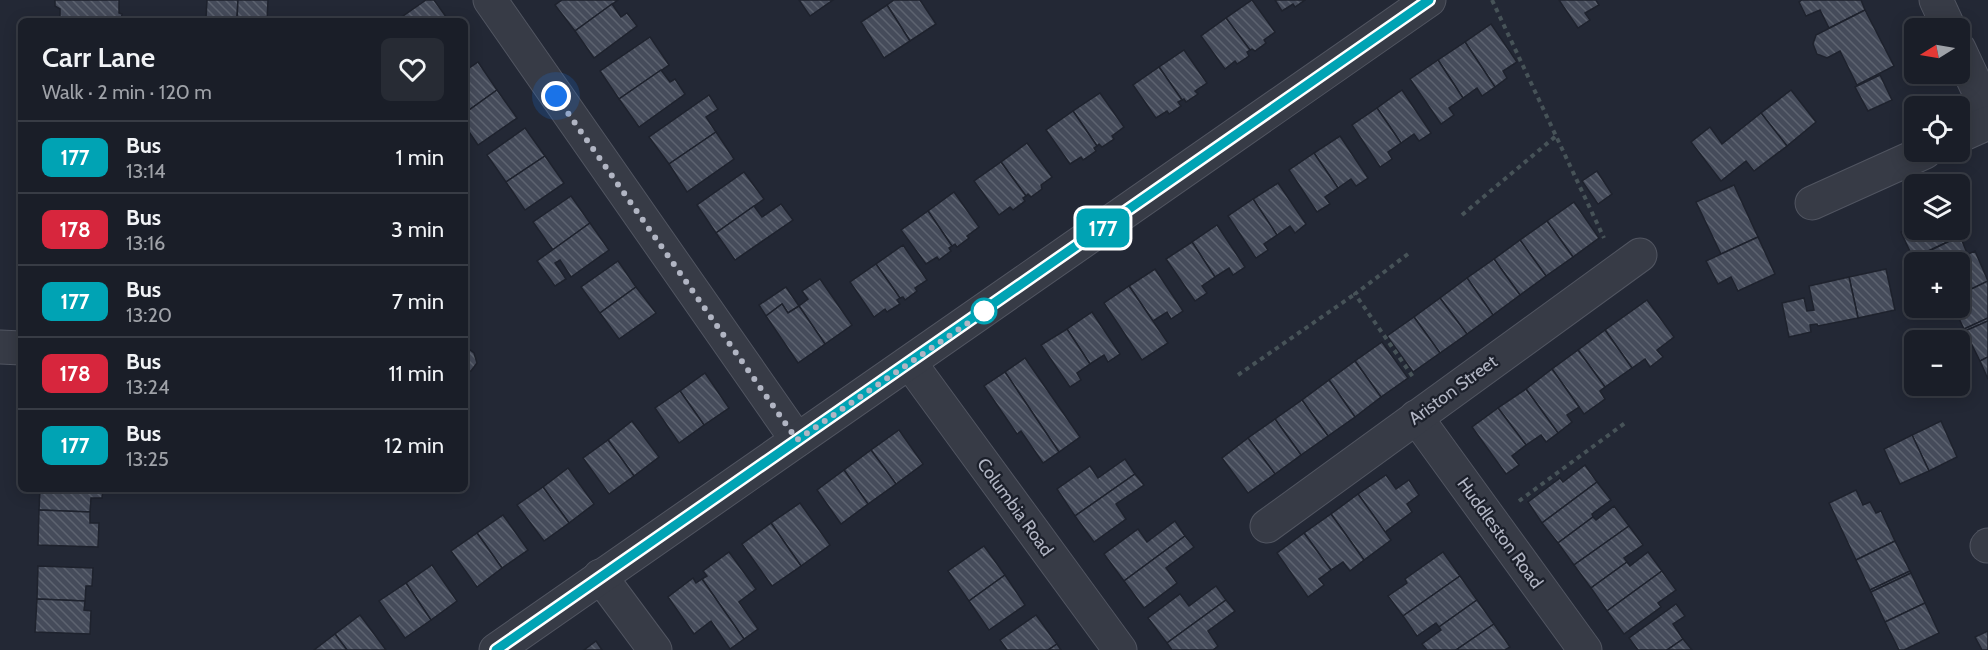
<!DOCTYPE html>
<html lang="en">
<head>
<meta charset="utf-8">
<style>
  :root { --surface:#1a1e28; --page:#272b34; --text:#f1f3f6; --muted:#9fa2a8; --line:#383c45 }
  body { margin:0; font-family:Cabin,sans-serif; background:var(--page); color:var(--text); height:100vh; display:flex; flex-direction:column; font-size:22px; white-space:nowrap }
  * { box-sizing:border-box; margin:0 }
  p { font-size:20px; color:var(--muted) }
  .icon { flex:none; width:33px; height:33px; fill:none; stroke:currentColor; stroke-width:2; stroke-linecap:round; stroke-linejoin:round }
  .map { position:relative; flex:1; overflow:hidden }
  .drawer { position:absolute; left:18px; top:18px; width:450px; height:474px; display:flex; flex-direction:column; background:var(--surface); border-radius:9px; box-shadow:0 3px 15px #0003,0 0 0 2px var(--line) }
  .drawer>* { flex:none }
  .badge { padding:0 12px; border-radius:9px; font-size:21px; line-height:39px }
  .needle { width:39px; rotate:259deg }
  .tools { position:absolute; left:1904px; top:18px; display:grid; gap:12px }
  .tools a { display:grid; place-items:center; width:66px; height:66px; border-radius:9px; background:var(--surface); box-shadow:0 3px 15px #0003,0 0 0 2px var(--line); font-size:30px }
  .you { position:absolute; width:30px; height:30px; margin:-15px; border:4px solid #fff; border-radius:50%; background:#1a73e8; box-shadow:0 0 0 9px #1a73e833 }
  .map>.badge { position:absolute; translate:-50% -50%; box-shadow:0 0 0 3px #fff }
  .round { display:grid; place-items:center; flex:none; width:63px; height:63px; border-radius:9px; background:var(--page) }
  .head { display:flex; align-items:center; justify-content:space-between; height:102px; padding:0 24px }
  h1 { font-size:28px; font-weight:600; line-height:45px }
  ul { padding:0; list-style:none }
  li { display:flex; align-items:center; gap:18px; height:72px; padding:0 24px; border-top:2px solid var(--line) }
  li div { flex:1 }
  li b { display:block; font-size:22px }
  li em { font-style:normal }
  li .badge { min-width:66px; font-weight:700; text-align:center }
  .map>svg:first-child { display:block }
  .building { fill:url(#building-back-hatch); stroke:#1e222d; stroke-width:1.5 }
  .lines { fill:none; stroke-linecap:round; stroke-linejoin:round }
  .minor-casing { stroke:#515561; stroke-width:35 }
  .path { stroke:#475358; stroke-width:4; stroke-dasharray:4.5 4.5; stroke-linecap:butt }
  .minor { stroke:#373b46; stroke-width:33 }
  .line-casing { stroke:#fff; stroke-width:14 }
  .line { stroke:#00a3b4; stroke-width:9 }
  .walk { stroke:#b1b5c3; stroke-width:6; stroke-dasharray:0 10.8 }
  .stop-dot { fill:#fff; stroke:#00a3b4; stroke-width:3 }
  .labels { text-anchor:middle; stroke-width:4.5; stroke-linejoin:round; paint-order:stroke }
  .street-label { font-size:18px; fill:#b1b5c3; stroke:#1c202b }
</style>
</head>
<body>
<div class="map">
<svg width="1988" height="650" viewBox="0 0 1988 650">
  <defs>
    <pattern id="building-back-hatch" width="6" height="6" patternUnits="userSpaceOnUse" patternTransform="scale(1.5)"><rect width="6" height="6" fill="#454b5a"/><path d="M-1 5l2 2M0 0l6 6M5-1l2 2" fill="none" stroke="#5d6370"/></pattern>
  </defs>
  <rect width="100%" height="100%" fill="#232835"/>
  <g class="building">
    <polygon points="55,0 119,0 119,13 122,14 121,21 60,21 60,9 55,6"/>
    <polygon points="207,0 238,0 237,19 206,18"/>
    <polygon points="238,0 268,0 267,21 237,19"/>
    <polygon points="426,0 434,0 449,21 396,21"/>
    <polygon points="562,0 618,0 575,31 555,5"/>
    <polygon points="799,0 833,0 810,16"/>
    <polygon points="894,0 920,0 936,24 910,41 887,5"/>
    <polygon points="1252,0 1275,32 1264,40 1266,43 1255,51 1252,49 1250,50 1226,18"/>
    <polygon points="1275,0 1305,0 1295,7 1293,4 1282,11"/>
    <polygon points="1559,0 1596,0 1599,5 1585,13 1590,20 1578,28"/>
    <polygon points="1802,0 1861,0 1865,10 1829,28 1820,10 1806,16 1799,2"/>
    <polygon points="612,4 621,17 627,13 637,26 594,58 575,31"/>
    <polygon points="887,5 910,41 884,58 861,22"/>
    <polygon points="1865,10 1894,66 1857,85 1840,51 1827,58 1817,54 1813,44 1816,35"/>
    <polygon points="1226,18 1250,50 1247,52 1249,56 1237,64 1235,61 1225,69 1201,36"/>
    <polygon points="1491,24 1517,62 1503,71 1507,78 1495,87 1465,42"/>
    <polygon points="650,37 669,65 619,99 600,71"/>
    <polygon points="1465,42 1495,87 1482,96 1477,88 1463,98 1438,60"/>
    <polygon points="1184,50 1207,83 1195,91 1198,94 1186,102 1184,99 1182,100 1159,67"/>
    <polygon points="1438,60 1463,98 1449,108 1454,115 1441,124 1410,79"/>
    <polygon points="478,62 497,90 465,113 465,71"/>
    <polygon points="1159,67 1182,100 1178,102 1181,106 1169,114 1167,111 1156,118 1133,85"/>
    <polygon points="661,70 670,82 675,79 685,94 639,127 619,99"/>
    <polygon points="1880,75 1892,100 1868,111 1855,87"/>
    <polygon points="497,90 517,118 478,145 465,126 465,113"/>
    <polygon points="1402,90 1431,133 1419,141 1414,134 1401,143 1377,108"/>
    <polygon points="1791,90 1816,122 1787,146 1761,113"/>
    <polygon points="1100,93 1124,127 1112,136 1114,139 1102,147 1099,144 1097,146 1073,111"/>
    <polygon points="709,95 718,109 706,117 716,132 669,164 649,137"/>
    <polygon points="1377,108 1401,143 1388,152 1392,159 1380,167 1352,125"/>
    <polygon points="1073,111 1097,146 1094,148 1096,151 1083,160 1081,157 1070,164 1046,130"/>
    <polygon points="1761,113 1787,146 1754,171 1746,161 1721,181 1691,142 1710,127 1722,144"/>
    <polygon points="525,128 545,156 506,182 487,155"/>
    <polygon points="716,132 734,159 687,192 669,164"/>
    <polygon points="1340,136 1368,178 1356,186 1351,179 1338,188 1314,153"/>
    <polygon points="1027,143 1052,177 1041,185 1042,189 1031,197 1028,194 1026,196 1001,162"/>
    <polygon points="1314,153 1338,188 1325,197 1330,204 1317,212 1289,170"/>
    <polygon points="545,156 564,183 525,210 506,182"/>
    <polygon points="1001,162 1026,196 1023,198 1025,201 1013,210 1010,207 999,215 974,181"/>
    <polygon points="1597,171 1612,194 1598,204 1582,181"/>
    <polygon points="744,172 764,199 716,233 697,205"/>
    <polygon points="1278,183 1306,224 1295,233 1290,226 1277,235 1253,199"/>
    <polygon points="1734,185 1758,237 1721,254 1696,202"/>
    <polygon points="954,192 979,227 967,236 969,238 957,247 955,244 952,246 928,211"/>
    <polygon points="571,196 590,223 553,250 533,222"/>
    <polygon points="1253,199 1277,235 1264,244 1268,250 1256,258 1228,216"/>
    <polygon points="1574,202 1599,238 1573,257 1547,221"/>
    <polygon points="781,204 793,220 735,260 716,233 754,206 762,217"/>
    <polygon points="928,211 952,246 949,248 951,251 939,260 937,257 926,264 901,230"/>
    <polygon points="1547,221 1573,257 1546,276 1520,240"/>
    <polygon points="590,223 609,250 571,277 560,260 555,263 566,279 555,286 537,261"/>
    <polygon points="1217,225 1245,267 1233,275 1229,268 1215,277 1192,242"/>
    <polygon points="1914,226 1914,230 1956,230 1960,236 1913,258 1901,232"/>
    <polygon points="1960,236 1967,253 1947,262 1930,262 1925,253"/>
    <polygon points="1758,237 1775,274 1738,291 1731,277 1718,284 1706,261"/>
    <polygon points="1520,240 1546,276 1520,295 1494,259"/>
    <polygon points="1192,242 1215,277 1202,286 1207,293 1195,301 1166,259"/>
    <polygon points="903,245 927,280 915,288 917,291 905,300 903,297 900,298 876,264"/>
    <polygon points="1975,251 1988,281 1959,295 1959,262 1950,262"/>
    <polygon points="1494,259 1520,295 1493,315 1467,278"/>
    <polygon points="618,261 636,287 600,313 581,287"/>
    <polygon points="876,264 900,298 897,300 900,304 887,312 885,309 874,317 850,282"/>
    <polygon points="1155,269 1183,311 1171,319 1167,312 1153,321 1129,286"/>
    <polygon points="1886,269 1895,310 1858,318 1849,277"/>
    <polygon points="1849,277 1858,318 1818,326 1817,324 1810,325 1811,332 1789,337 1782,303 1804,298 1807,311 1814,310 1809,286"/>
    <polygon points="1467,278 1493,315 1467,334 1440,298"/>
    <polygon points="820,279 852,325 825,344 799,306 808,299 802,291"/>
    <polygon points="1988,281 1988,318 1964,329 1954,308 1959,308 1959,295"/>
    <polygon points="1129,286 1168,343 1142,360 1104,303"/>
    <polygon points="636,287 656,313 619,339 600,313"/>
    <polygon points="786,287 799,306 788,313 782,304 766,316 759,305"/>
    <polygon points="1440,298 1467,334 1440,353 1414,317"/>
    <polygon points="1647,300 1674,337 1657,350 1663,357 1650,367 1645,359 1632,368 1605,330"/>
    <polygon points="782,304 788,313 799,306 825,344 798,363 766,316"/>
    <polygon points="1092,312 1120,354 1108,362 1104,355 1090,364 1067,329"/>
    <polygon points="1414,317 1440,353 1413,372 1387,336"/>
    <polygon points="1988,318 1988,321 1965,331 1964,329"/>
    <polygon points="1988,321 1988,357 1980,361 1965,331"/>
    <polygon points="1067,329 1090,364 1077,373 1081,380 1070,387 1041,345"/>
    <polygon points="1605,330 1632,368 1605,387 1578,350"/>
    <polygon points="1382,342 1408,378 1381,397 1355,361"/>
    <polygon points="465,346 474,353 477,363 471,371 465,371"/>
    <polygon points="1578,350 1605,387 1600,391 1605,399 1584,414 1552,369"/>
    <polygon points="1988,357 1988,379 1980,361"/>
    <polygon points="1025,358 1080,437 1059,452 1005,372"/>
    <polygon points="1355,361 1381,397 1355,417 1329,380"/>
    <polygon points="1552,369 1579,407 1567,415 1572,422 1558,433 1526,389"/>
    <polygon points="1005,372 1059,452 1043,463 1021,431 1017,434 984,386"/>
    <polygon points="705,373 729,408 704,425 680,391"/>
    <polygon points="1329,380 1355,417 1328,436 1302,400"/>
    <polygon points="1526,389 1558,433 1546,442 1541,435 1526,445 1498,408"/>
    <polygon points="680,391 704,425 679,443 655,408"/>
    <polygon points="1302,400 1328,436 1301,455 1275,419"/>
    <polygon points="1498,408 1526,445 1512,456 1519,465 1506,474 1472,427"/>
    <polygon points="1275,419 1301,455 1275,474 1248,438"/>
    <polygon points="632,421 659,457 634,476 608,440"/>
    <polygon points="1941,421 1957,457 1929,471 1912,435"/>
    <polygon points="899,430 923,464 896,484 871,450"/>
    <polygon points="1912,435 1929,471 1900,484 1884,449"/>
    <polygon points="1248,438 1275,474 1248,493 1222,458"/>
    <polygon points="608,440 634,476 609,494 583,458"/>
    <polygon points="871,450 896,484 868,504 844,470"/>
    <polygon points="1125,459 1135,474 1075,516 1057,489 1090,466 1098,478"/>
    <polygon points="1585,465 1597,482 1542,523 1528,502 1560,478 1563,482"/>
    <polygon points="568,468 594,504 569,523 543,487"/>
    <polygon points="844,470 868,504 841,524 817,490"/>
    <polygon points="1135,474 1144,485 1116,504 1126,519 1094,542 1075,516"/>
    <polygon points="1386,475 1396,489 1409,480 1419,495 1407,504 1412,512 1385,532 1358,494"/>
    <polygon points="1597,482 1611,500 1592,514 1593,517 1558,543 1542,523"/>
    <polygon points="543,487 569,523 544,541 517,505"/>
    <polygon points="40,489 103,489 102,498 91,498 90,512 39,510"/>
    <polygon points="1856,490 1863,505 1870,502 1876,513 1881,511 1895,541 1856,560 1829,503"/>
    <polygon points="1358,494 1391,540 1364,560 1331,514"/>
    <polygon points="800,503 830,545 801,566 771,523"/>
    <polygon points="1614,506 1629,526 1574,565 1558,543 1593,517 1596,520"/>
    <polygon points="39,510 90,512 90,523 99,523 98,547 38,545"/>
    <polygon points="1331,514 1364,560 1350,571 1343,562 1331,570 1304,533"/>
    <polygon points="503,515 528,550 502,568 477,533"/>
    <polygon points="1175,521 1185,536 1124,581 1104,554 1138,529 1147,542"/>
    <polygon points="771,523 801,566 772,586 742,544"/>
    <polygon points="1629,526 1643,545 1624,558 1627,562 1591,588 1574,565"/>
    <polygon points="477,533 502,568 477,587 451,551"/>
    <polygon points="1304,533 1331,570 1319,579 1324,585 1308,597 1277,553"/>
    <polygon points="1185,536 1194,547 1166,568 1177,583 1144,608 1124,581"/>
    <polygon points="1895,541 1910,571 1870,590 1856,560"/>
    <polygon points="984,546 1005,575 969,601 948,571"/>
    <polygon points="729,552 756,589 739,602 758,629 744,639 702,579 707,576 703,571"/>
    <polygon points="1443,552 1460,576 1403,616 1388,596 1407,583 1405,579"/>
    <polygon points="1648,552 1662,571 1607,611 1591,588 1627,562 1630,566"/>
    <polygon points="432,565 457,601 431,620 406,583"/>
    <polygon points="38,566 93,568 92,586 86,586 85,601 37,599"/>
    <polygon points="1662,571 1676,590 1658,603 1661,607 1624,634 1607,611"/>
    <polygon points="1910,571 1911,573 1871,592 1870,590"/>
    <polygon points="1911,573 1925,603 1885,622 1871,592"/>
    <polygon points="1005,575 1025,605 989,630 969,601"/>
    <polygon points="1460,576 1477,600 1439,627 1436,623 1417,636 1403,616"/>
    <polygon points="693,578 696,583 702,579 744,639 730,649 711,621 694,634 668,597"/>
    <polygon points="406,583 431,620 405,638 379,601"/>
    <polygon points="1216,586 1226,600 1167,643 1148,618 1180,594 1189,606"/>
    <polygon points="37,599 85,601 84,610 91,611 90,634 35,632"/>
    <polygon points="1226,600 1235,611 1208,631 1218,646 1213,650 1172,650 1167,643"/>
    <polygon points="1477,600 1494,624 1456,650 1427,650 1422,644 1441,630 1439,627"/>
    <polygon points="1925,603 1939,633 1904,650 1899,650 1885,622"/>
    <polygon points="1676,604 1685,616 1673,624 1683,639 1667,650 1638,650 1629,638"/>
    <polygon points="360,615 386,650 347,650 335,634"/>
    <polygon points="1036,615 1057,644 1048,650 1007,650 1000,640"/>
    <polygon points="1494,624 1510,647 1505,650 1456,650"/>
    <polygon points="1988,631 1988,650 1982,650 1975,637"/>
    <polygon points="335,634 347,650 314,650"/>
    <polygon points="1683,639 1692,650 1667,650"/>
    <polygon points="596,641 602,650 584,650"/>
    <polygon points="1057,644 1061,650 1048,650"/>
  </g>
  <g class="lines">
    <g class="minor-casing">
      <g id="minor">
        <polyline points="490,0 797,440"/>
        <polyline points="1936,0 1949,28"/>
        <polyline points="1959,49 1988,111"/>
        <polyline points="1959,136 1988,123"/>
        <polyline points="1812,203 1925,152"/>
        <polyline points="0,347 21,348"/>
        <polyline points="910,363 1120,650"/>
        <polyline points="1416,417 1585,650"/>
        <polyline points="1267,526 1640,255"/>
        <polyline points="1987,546 1988,545"/>
        <polyline points="600,576 655,650"/>
        <polyline points="496,650 1429,0"/>
      </g>
    </g>
    <g class="path">
      <polyline points="1492,0 1604,238"/>
      <polyline points="1462,215 1556,136"/>
      <polyline points="1408,254 1355,294 1413,377"/>
      <polyline points="1238,375 1355,294"/>
      <polyline points="1519,501 1625,423"/>
    </g>
    <use href="#minor" class="minor"/>
  </g>
  <g class="lines">
    <g class="line-casing">
      <polyline id="line" points="496,650 1429,0"/>
    </g>
    <use href="#line" class="line"/>
    <polyline class="walk" points="556,96 797,440 987,310 984,311"/>
  </g>
  <circle class="stop-dot" cx="984" cy="311" r="12"/>
  <g class="labels">
    <g class="street-label">
      <text transform="translate(1453 390) rotate(-36)" y="6">Ariston Street</text>
      <text transform="translate(1015 507) rotate(54)" y="6">Columbia Road</text>
      <text transform="translate(1500 533) rotate(54)" y="6">Huddleston Road</text>
    </g>
  </g>
</svg>
<div class="tools">
<a><svg class="needle" viewBox="-14 -14 28 28"><path d="M0-13l5 13h-10z" fill="#e53935"/><path d="M0 13l5-13h-10z" fill="#9fa2a8"/></svg></a>
<a><svg class="icon" aria-label="locate" viewBox="0 0 24 24"><circle cx="12" cy="12" r="6"/><path d="M12 2v4M12 18v4M2 12h4M18 12h4"/></svg></a>
<a><svg class="icon" aria-label="layers" viewBox="0 0 24 24"><path d="M12 4l9 5-9 5-9-5zM3 14l9 5 9-5"/></svg></a>
<a>+</a>
<a>−</a>
</div>
<div class="you" style="left:556px;top:96px"></div>
<b class="badge" style="left:1103px;top:228px;background:#00a3b4;color:#fff">177</b>
<section class="drawer">
<div class="head"><div><h1>Carr Lane</h1><p>Walk · 2 min · 120 m</p></div><a class="round"><svg class="icon" aria-label="heart" viewBox="0 0 24 24"><path d="M12 20l-8-8c-3-5 5-10 8-4 3-6 11-1 8 4z"/></svg></a></div>
<ul>
<li><span class="badge" style="background:#00a3b4;color:#fff">177</span><div><b>Bus</b><p>13:14</p></div><em>1 min</em></li>
<li><span class="badge" style="background:#d7263d;color:#fff">178</span><div><b>Bus</b><p>13:16</p></div><em>3 min</em></li>
<li><span class="badge" style="background:#00a3b4;color:#fff">177</span><div><b>Bus</b><p>13:20</p></div><em>7 min</em></li>
<li><span class="badge" style="background:#d7263d;color:#fff">178</span><div><b>Bus</b><p>13:24</p></div><em>11 min</em></li>
<li><span class="badge" style="background:#00a3b4;color:#fff">177</span><div><b>Bus</b><p>13:25</p></div><em>12 min</em></li>
</ul>
</section>
</div>
</body>
</html>
